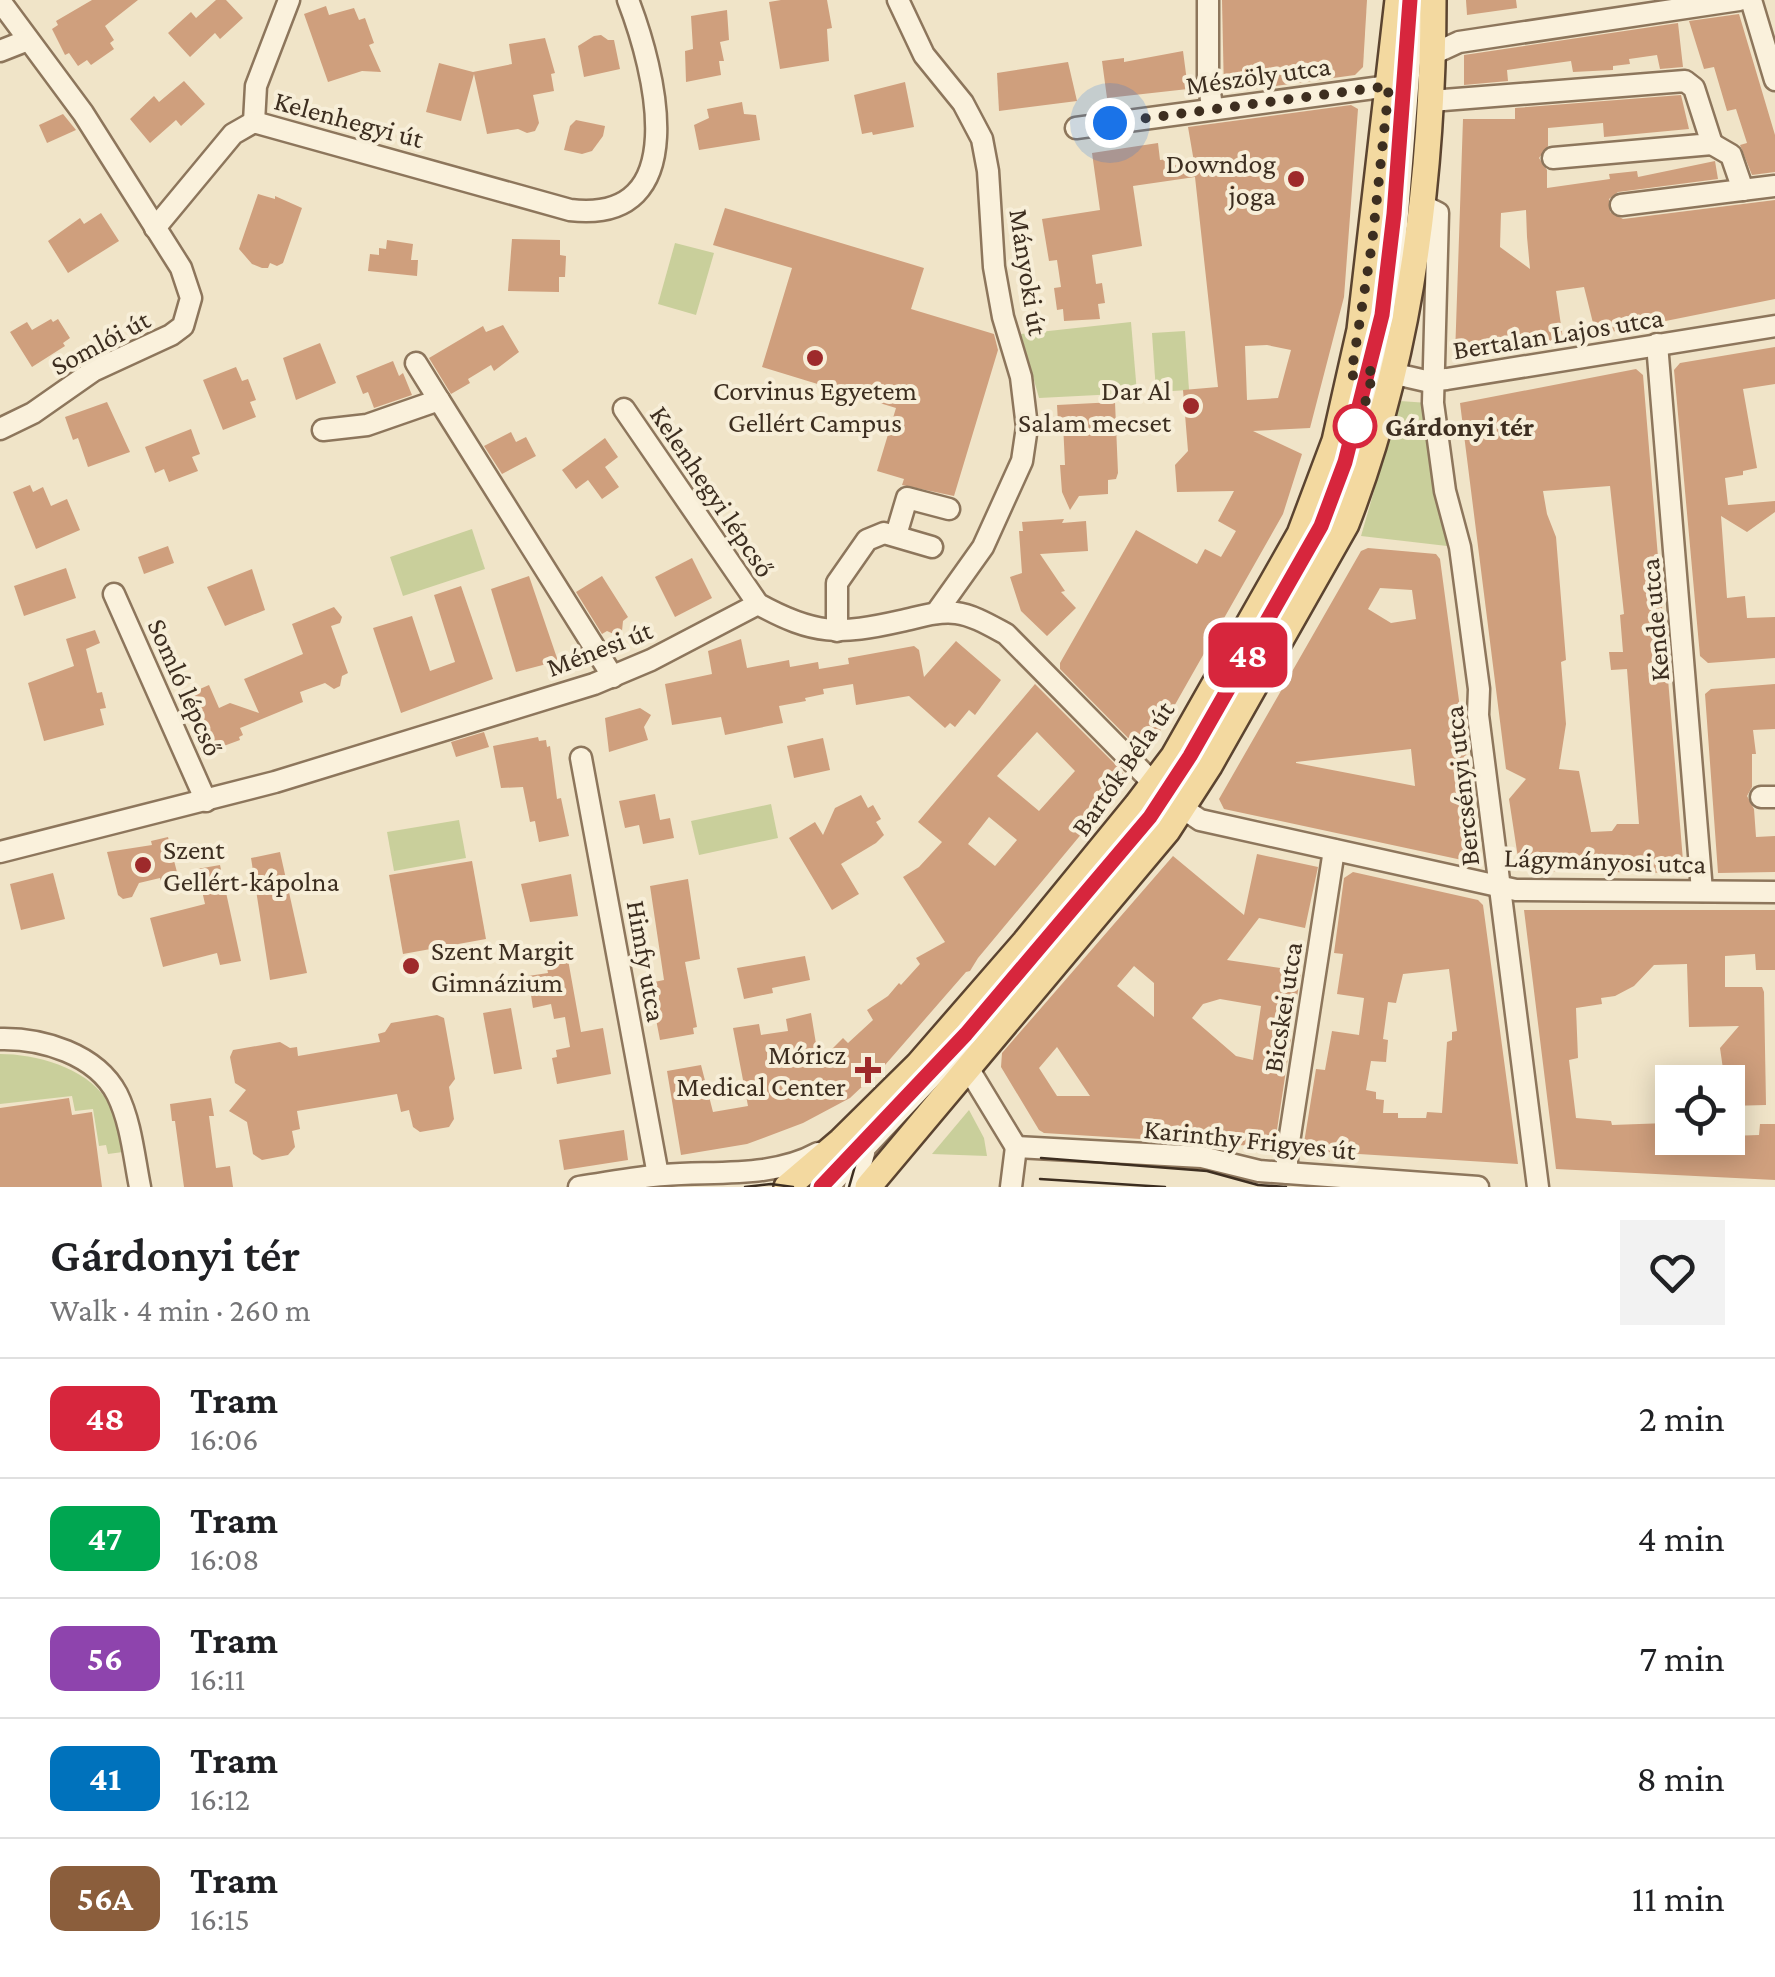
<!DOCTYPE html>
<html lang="en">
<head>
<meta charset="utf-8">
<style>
  :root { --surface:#fff; --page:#f2f2f2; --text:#202124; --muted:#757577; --line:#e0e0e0 }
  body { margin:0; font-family:"Crimson Pro",serif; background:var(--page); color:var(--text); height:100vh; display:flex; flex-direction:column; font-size:38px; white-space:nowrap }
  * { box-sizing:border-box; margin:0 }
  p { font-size:32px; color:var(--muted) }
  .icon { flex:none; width:55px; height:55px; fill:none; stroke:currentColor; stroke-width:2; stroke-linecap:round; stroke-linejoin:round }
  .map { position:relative; height:1187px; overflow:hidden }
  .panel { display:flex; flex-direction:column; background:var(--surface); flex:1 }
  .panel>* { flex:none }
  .badge { padding:0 20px; border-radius:15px; font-size:35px; line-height:65px }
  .controls { position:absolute; left:1655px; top:1065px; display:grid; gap:20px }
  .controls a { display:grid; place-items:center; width:90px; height:90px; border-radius:0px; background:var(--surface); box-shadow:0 5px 25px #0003; font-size:50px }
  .you { position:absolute; width:50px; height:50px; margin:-25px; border:8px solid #fff; border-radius:50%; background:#1a73e8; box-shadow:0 0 0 15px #1a73e833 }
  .map>.badge { position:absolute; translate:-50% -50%; box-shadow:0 0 0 5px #fff }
  .round { display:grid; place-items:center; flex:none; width:105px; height:105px; border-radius:0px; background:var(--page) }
  .overview { display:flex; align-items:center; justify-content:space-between; height:170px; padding:0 50px }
  h1 { font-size:48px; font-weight:600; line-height:75px }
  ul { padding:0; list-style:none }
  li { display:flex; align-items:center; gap:30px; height:120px; padding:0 50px; border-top:2px solid var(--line) }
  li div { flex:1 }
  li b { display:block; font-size:38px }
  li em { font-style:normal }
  li .badge { min-width:110px; font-weight:700; text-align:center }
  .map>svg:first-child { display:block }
  .green { fill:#c9cf9b }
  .building { fill:#cf9f7d; fill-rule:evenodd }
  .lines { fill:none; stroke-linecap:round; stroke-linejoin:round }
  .minor-casing { stroke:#8d765c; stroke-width:25 }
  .major-casing { stroke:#5b4430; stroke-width:30 }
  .minor { stroke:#faf1dc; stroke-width:20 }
  .major { stroke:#f3d9a0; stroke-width:25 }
  .tram { stroke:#3d2e20; stroke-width:2.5 }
  .line-casing { stroke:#fff; stroke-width:22 }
  .line { stroke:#d7263d; stroke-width:15 }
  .walk { stroke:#3d2e20; stroke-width:10; stroke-dasharray:0 18 }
  .poi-dot { fill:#9e2a2b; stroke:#f7eed8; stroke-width:4 }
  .stop-dot { fill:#fff; stroke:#d7263d; stroke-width:5 }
  .labels { text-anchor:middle; stroke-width:8; stroke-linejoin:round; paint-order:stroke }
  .street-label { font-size:28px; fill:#3d2e20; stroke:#f7eed8 }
  .poi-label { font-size:28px; fill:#3d2e20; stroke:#f7eed8; text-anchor:end }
  .stop-label { font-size:28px; font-weight:bold; fill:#3d2e20; stroke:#f7eed8; text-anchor:start }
</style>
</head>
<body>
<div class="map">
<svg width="1775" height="1187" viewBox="0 0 1775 1187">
  <rect width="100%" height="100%" fill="#f0e4c8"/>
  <g class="green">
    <polygon points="675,243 714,253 696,315 658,304"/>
    <polygon points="1131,322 1137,393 1039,398 1021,334"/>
    <polygon points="1185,331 1189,390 1156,392 1152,333"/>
    <polygon points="1400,401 1428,403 1447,546 1361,536"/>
    <polygon points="472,529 485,569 403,596 390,557"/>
    <polygon points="771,804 778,838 699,855 691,821"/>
    <polygon points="459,820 466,858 394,871 387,832"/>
    <path d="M 0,1054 C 35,1054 85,1067 106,1099 C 115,1114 118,1135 123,1152 L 108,1154 L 106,1145 L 99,1146 L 93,1109 L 75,1111 L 72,1096 L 0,1104 Z"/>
    <polygon points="969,1110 984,1138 987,1156 932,1154"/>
  </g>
  <g class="building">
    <polygon points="92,0 138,0 105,26 114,40 110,43 114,49 91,65 87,60 78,66 69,53 65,55 52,29 58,25 56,21"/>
    <polygon points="216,0 226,0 243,18 220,39 215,33 190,57 168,33 191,12 196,18"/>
    <polygon points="781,0 827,0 832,28 827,29 829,61 780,69 769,2"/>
    <polygon points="1222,0 1367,0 1363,67 1355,75 1224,93"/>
    <polygon points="1466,0 1516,0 1517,8 1467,15"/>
    <polygon points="326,6 329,15 354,8 359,20 365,18 374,43 369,45 381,72 362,71 328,82 304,14"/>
    <polygon points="727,10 729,40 720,42 724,61 719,61 721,75 686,82 685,51 693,49 691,16"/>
    <polygon points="1739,14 1775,135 1775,172 1752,175 1740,145 1747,143 1736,109 1727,111 1714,67 1704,69 1689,21"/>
    <polygon points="1678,23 1683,67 1660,69 1657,55 1629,59 1630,64 1613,66 1613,70 1573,72 1571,61 1507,70 1508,81 1464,85 1464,55"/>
    <polygon points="601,35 608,40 614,40 620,69 584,77 578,46 594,36"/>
    <polygon points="545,38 555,73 551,74 554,91 533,95 539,123 535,131 527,133 518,129 487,134 474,74 461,121 426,112 439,63 473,72 512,64 509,44"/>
    <polygon points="1183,51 1188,89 1107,98 1102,61 1124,58 1124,62"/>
    <polygon points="1068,62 1077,101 999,111 997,73"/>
    <polygon points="184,81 205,104 181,126 176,120 150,143 130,119 154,96 159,102"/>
    <polygon points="905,82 914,127 873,135 872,132 862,134 854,95"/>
    <path d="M 1681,95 L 1689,129 L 1604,137 L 1603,123 L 1548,128 L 1548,146 L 1539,158 L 1547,170 L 1547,188 L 1610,179 L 1609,174 L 1637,171 L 1638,177 L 1715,161 L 1718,179 L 1618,192 L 1609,199 L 1610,212 L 1623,219 L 1775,200 L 1775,299 L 1606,333 L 1605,330 L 1595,331 L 1584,287 L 1556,291 L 1563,339 L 1455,356 L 1463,119 L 1515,119 L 1515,108 ZM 1526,210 L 1527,237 L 1530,269 L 1500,247 L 1501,213 Z"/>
    <polygon points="742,102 744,114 756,115 760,140 699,150 694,125 709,118 707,109"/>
    <path d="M 1351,105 L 1358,109 L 1344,297 L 1310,428 L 1253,431 L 1302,454 L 1283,514 L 1151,747 L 1139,749 L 1060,669 L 1060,663 L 1136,530 L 1197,564 L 1205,549 L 1221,557 L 1236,531 L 1218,521 L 1234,491 L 1177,492 L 1175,465 L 1188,451 L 1183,390 L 1218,387 L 1195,177 L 1133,186 L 1142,246 L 1092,255 L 1096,284 L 1102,283 L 1105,303 L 1098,304 L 1100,319 L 1064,321 L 1063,309 L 1057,310 L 1054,288 L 1061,287 L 1057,260 L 1049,261 L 1042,219 L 1100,210 L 1092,153 L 1158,143 L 1160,160 L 1168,159 L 1169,166 L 1194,162 L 1188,127 ZM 1267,345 L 1291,350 L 1278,398 L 1247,400 L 1245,346 Z"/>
    <polygon points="63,114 76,130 47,143 39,125"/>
    <polygon points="576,120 605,126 603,136 592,151 582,154 564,150 570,126"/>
    <polygon points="258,194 275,199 275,196 302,208 283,263 277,266 270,263 268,268 262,268 252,264 239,249"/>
    <polygon points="725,208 924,268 911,309 994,334 998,350 954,496 902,485 904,479 877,471 896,408 762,367 792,268 713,245"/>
    <polygon points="101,213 119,241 68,273 48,241 80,218 84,224"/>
    <polygon points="512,239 560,240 560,255 566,256 565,277 559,277 559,292 508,291"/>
    <polygon points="387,240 413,244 411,260 418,260 417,276 368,271 370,254 379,255 379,248 386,249"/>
    <polygon points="51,319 53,322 58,319 70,338 63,343 65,346 32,367 10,332 27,322 32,330"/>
    <polygon points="503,325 519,352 494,371 491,365 468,379 470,383 451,394 429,358 483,326 486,332"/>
    <polygon points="320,343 336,383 296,400 283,358"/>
    <polygon points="1775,347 1775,384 1743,389 1757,468 1743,471 1743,475 1725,478 1728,505 1775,501 1775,512 1747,532 1721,516 1727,598 1745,596 1747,618 1775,617 1775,658 1708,663 1700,656 1674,370 1680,363"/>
    <polygon points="393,361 399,376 403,373 412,395 374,408 368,392 363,394 356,376"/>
    <polygon points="236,367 242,381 248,379 256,400 250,402 256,417 223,430 203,380"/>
    <path d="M 1636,369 L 1643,375 L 1684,873 L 1520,871 L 1509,799 L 1526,779 L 1506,769 L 1460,403 ZM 1610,486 L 1624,614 L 1620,615 L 1623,652 L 1609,652 L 1611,670 L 1627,669 L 1639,824 L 1617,824 L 1612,831 L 1591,832 L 1579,771 L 1559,769 L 1566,724 L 1561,662 L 1566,660 L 1556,537 L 1547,514 L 1543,491 Z"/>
    <polygon points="107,402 130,452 88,467 78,438 73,440 65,417"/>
    <polygon points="1115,402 1118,473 1116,479 1108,480 1108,494 1079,496 1070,510 1062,492 1060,465 1065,465 1063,423 1058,423 1057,405"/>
    <polygon points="191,429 200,454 192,457 198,471 169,482 164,469 155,473 145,447"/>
    <polygon points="511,432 516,442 526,437 536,456 502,474 484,446"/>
    <polygon points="605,438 618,457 605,467 619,487 602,499 588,480 576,489 562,470"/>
    <polygon points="30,485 33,492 43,487 51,506 67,499 80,530 36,549 13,492"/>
    <polygon points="1064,519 1062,523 1086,521 1088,551 1040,554 1065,591 1061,592 1076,608 1047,636 1021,611 1010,577 1022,573 1019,531 1023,531 1022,522"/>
    <polygon points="168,546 174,563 144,574 138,557"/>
    <path d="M 1368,548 L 1436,554 L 1440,559 L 1480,857 L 1476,863 L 1224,809 L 1219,799 L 1361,551 ZM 1380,588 L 1412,590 L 1416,619 L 1391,623 L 1368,609 ZM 1411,749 L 1415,786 L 1296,763 L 1296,762 Z"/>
    <polygon points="692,558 712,598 675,617 655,577"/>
    <polygon points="66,568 76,598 24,616 14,586"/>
    <polygon points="252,569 265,610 225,626 207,587"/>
    <polygon points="529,576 558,661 516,672 491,589"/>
    <polygon points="602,576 628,617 623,621 622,631 616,635 607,631 602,634 576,592"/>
    <polygon points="461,586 493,679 401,713 373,628 412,616 430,671 455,662 434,595"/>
    <polygon points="334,607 342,617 340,623 331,626 348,673 342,676 340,686 334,689 325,683 300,692 303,702 240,728 243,735 239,737 240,740 202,754 184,696 209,685 219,708 230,703 259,713 244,679 303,654 292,624"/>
    <polygon points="95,630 100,643 86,649 97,693 102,692 106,708 100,709 104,725 44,741 28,683 74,666 66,639"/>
    <polygon points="741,639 747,668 789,660 790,667 818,662 819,669 849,664 848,658 914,646 919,650 924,677 956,641 1001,680 975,715 969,710 955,727 950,723 945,728 909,696 856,705 853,684 823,689 824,694 805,698 806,701 779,706 783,723 725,735 721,717 672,725 665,684 712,674 708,651"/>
    <path d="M 1035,684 L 1123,772 L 1123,784 L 978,958 L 970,971 L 966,972 L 885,1065 L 850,1098 L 803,1123 L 747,1144 L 681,1155 L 667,1071 L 701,1065 L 713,1112 L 748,1106 L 733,1028 L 759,1024 L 761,1035 L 788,1031 L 786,1019 L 811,1013 L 819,1062 L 843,1038 L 848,1043 L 873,1020 L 867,1010 L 888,996 L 899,983 L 901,985 L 920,964 L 916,958 L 945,942 L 903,877 L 919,867 L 942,842 L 918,822 ZM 1037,732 L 1075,771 L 1039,811 L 997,776 ZM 989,817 L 1017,840 L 995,866 L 968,844 Z"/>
    <polygon points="1775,684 1775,729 1753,730 1756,754 1752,754 1752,787 1747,796 1754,809 1756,837 1775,836 1775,872 1718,873 1705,694 1711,689"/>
    <polygon points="640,708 651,715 644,727 648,740 609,752 605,718"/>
    <polygon points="484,732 489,747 456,757 451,742"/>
    <polygon points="538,737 539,741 546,740 547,747 550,746 557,799 561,798 569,836 539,842 535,821 530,822 523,787 501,788 493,746"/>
    <polygon points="823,738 830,770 794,778 787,746"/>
    <polygon points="655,794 660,820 670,818 674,838 643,844 639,825 625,828 619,801"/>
    <polygon points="861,795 868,808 873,805 881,819 876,822 884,835 876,843 841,864 859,894 832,910 789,838 815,822 823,835 835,808"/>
    <polygon points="168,837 180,884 163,888 160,878 139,883 132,897 123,899 118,895 107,852 152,845 151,841"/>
    <polygon points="280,852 307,973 270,980 251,858"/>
    <path d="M 1257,854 L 1318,867 L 1305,928 L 1259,918 L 1227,960 L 1301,971 L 1275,1143 L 1270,1147 L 1044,1133 L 1039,1130 L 1001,1067 L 1002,1053 L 1173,856 L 1244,915 ZM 1134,966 L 1154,983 L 1154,1017 L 1117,986 ZM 1220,999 L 1261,1006 L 1253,1060 L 1236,1056 L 1192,1018 L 1203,1004 ZM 1057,1047 L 1090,1096 L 1057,1096 L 1039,1068 Z"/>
    <polygon points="472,861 486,939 403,954 389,875"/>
    <polygon points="220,865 241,961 220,965 217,953 163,967 150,918 205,904 197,869"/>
    <path d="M 1353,872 L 1478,900 L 1483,905 L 1518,1164 L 1311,1151 L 1304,1143 L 1316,1069 L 1325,1070 L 1332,1031 L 1359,1035 L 1364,998 L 1337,994 L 1343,954 L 1334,953 L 1344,878 ZM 1449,969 L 1457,1031 L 1452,1032 L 1452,1040 L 1447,1042 L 1442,1113 L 1427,1112 L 1426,1118 L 1398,1118 L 1398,1113 L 1383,1113 L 1384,1100 L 1376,1099 L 1376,1092 L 1366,1090 L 1371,1061 L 1386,1062 L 1388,1040 L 1383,1039 L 1388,1002 L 1396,1003 L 1403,974 Z"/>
    <polygon points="53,873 65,919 21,930 10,884"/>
    <polygon points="571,874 578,916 530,922 521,884"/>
    <polygon points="688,879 700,959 685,962 697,1027 693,1028 694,1034 660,1040 649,983 664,980 650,886"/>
    <polygon points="1524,910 1775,910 1775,970 1756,970 1755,954 1725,956 1725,987 1762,987 1764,992 1766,1105 1728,1106 1728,1082 1709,1082 1709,1069 1723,1069 1720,1048 1739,1026 1689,1027 1687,964 1654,965 1634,986 1615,996 1601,998 1602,1004 1576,1008 1578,1058 1569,1060 1576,1118 1611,1121 1612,1125 1667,1123 1669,1138 1759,1135 1760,1124 1775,1124 1775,1180 1556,1169"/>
    <polygon points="567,954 581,1032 603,1028 611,1074 557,1084 552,1058 557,1057 556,1050 570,1047 565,1017 554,1019 551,1004 533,1008 528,976 548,973 545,958"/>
    <polygon points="805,956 810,980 772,988 773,993 744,999 737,968"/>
    <polygon points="511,1008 522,1069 494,1074 483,1013"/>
    <polygon points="437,1015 444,1018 455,1079 449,1087 454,1119 449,1127 420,1132 413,1127 409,1110 401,1112 397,1094 297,1111 300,1129 292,1131 295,1147 288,1155 262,1160 253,1154 247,1122 229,1111 246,1090 235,1083 230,1057 233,1050 280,1042 290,1048 297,1047 298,1056 380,1042 378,1034 385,1032 391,1023"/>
    <polygon points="69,1098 72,1115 92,1112 102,1187 0,1187 0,1108"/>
    <polygon points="211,1098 214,1116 209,1116 216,1168 230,1166 233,1187 184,1187 175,1121 172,1121 170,1104"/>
    <polygon points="624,1130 628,1160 564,1170 559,1140"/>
  </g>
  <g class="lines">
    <g class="minor-casing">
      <g id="minor">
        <polyline points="898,0 924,55 963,103 982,139 988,171 994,267 1003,317 1021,377 1027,427 1022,461 983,547 936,613"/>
        <polyline points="1208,0 1208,76 1212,108"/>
        <polyline points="1751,0 1775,80"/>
        <polyline points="0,1 83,113 181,268 191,298 183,326 171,335 93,371 33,413 0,429"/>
        <polyline points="0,51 28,40"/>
        <polyline points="1433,54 1459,42 1739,0"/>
        <polyline points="1431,101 1685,81 1694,88 1712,144 1553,158"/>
        <polyline points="254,122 256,86 289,0"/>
        <polyline points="1076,128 1389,86"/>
        <polyline points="1712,144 1731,155 1743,190"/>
        <polyline points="1422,205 1438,213 1433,403 1445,491 1460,547 1479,689 1478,715 1538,1187"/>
        <polyline points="1621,205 1775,186"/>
        <path d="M 155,228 L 233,134 L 254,122 L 570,210 C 695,225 655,70 628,0"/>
        <polyline points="1657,344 1702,891"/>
        <polyline points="416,363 439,400"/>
        <polyline points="1378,370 1426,381 1447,379 1775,326"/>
        <path d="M 624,409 L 758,604 C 814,635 839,635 901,621 C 920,617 936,611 956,613 C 973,615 991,626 1006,634 L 1169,799 L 1200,820 L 1516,890 L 1775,892"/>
        <polyline points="323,430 367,425 439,400 613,677"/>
        <polyline points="896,535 907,498 949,509"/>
        <polyline points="114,594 206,801"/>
        <polyline points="837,631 837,583 867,540 884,533 932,547"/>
        <polyline points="581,758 658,1175"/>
        <polyline points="1761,797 1775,797"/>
        <polyline points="0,852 275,782 594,684 651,660 758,604"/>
        <path d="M 0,1039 C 42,1038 96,1054 117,1094 C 131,1122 134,1157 140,1187"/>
        <polyline points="955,1062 968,1068 1016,1147"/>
        <polyline points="1016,1147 1202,1157 1259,1171 1478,1187"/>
        <polyline points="1287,1173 1287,1155 1334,850"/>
        <path d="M 579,1187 C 607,1183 636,1177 664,1175 C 715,1171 773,1178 818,1153"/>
        <polyline points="828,1187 974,1032 1169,799 1329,517 1368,397 1386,316 1395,251 1415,0"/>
        <polyline points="855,1187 864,1153"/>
        <polyline points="1011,1187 1016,1147"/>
      </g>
    </g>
    <g class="major-casing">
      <g id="major">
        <polyline points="787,1187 841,1141 918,1065 1025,942 1137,805 1174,756 1300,534 1335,441 1360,330 1398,0"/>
        <path d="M 868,1187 L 1167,831 L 1209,766 L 1346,524 C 1411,357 1433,178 1433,0"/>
      </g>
    </g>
    <use href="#minor" class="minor"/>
    <use href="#major" class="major"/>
    <g class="tram">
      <polyline points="1041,1158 1207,1171 1258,1185 1286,1187"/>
      <polyline points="1040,1179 1165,1187"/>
      <polyline points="745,1187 771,1184 793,1187"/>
      <polyline points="822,1187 937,1067 1151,817 1190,756 1321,525 1345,462 1382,315 1394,214 1411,0"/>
      <polyline points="849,1187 859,1152"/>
    </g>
  </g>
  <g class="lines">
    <g class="line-casing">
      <polyline id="line" points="821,1187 966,1034 1150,817 1190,756 1321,526 1345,462 1382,315 1394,214 1410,0"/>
    </g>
    <use href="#line" class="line"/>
    <polyline class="walk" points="1110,123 1389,86 1372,244 1351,376 1374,370 1360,422 1355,426"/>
  </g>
  <g class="poi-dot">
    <circle cx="1296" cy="179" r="10"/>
    <circle cx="815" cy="358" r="10"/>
    <circle cx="1191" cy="406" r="10"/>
    <circle cx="143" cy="865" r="10"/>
    <circle cx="411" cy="966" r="10"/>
    <path d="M863 1055h10v10h10v10h-10v10h-10v-10h-10v-10h10z"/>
  </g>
  <circle class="stop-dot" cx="1355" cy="426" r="20"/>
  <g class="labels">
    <g class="street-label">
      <text transform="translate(1258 75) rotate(-8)" y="10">Mészöly utca</text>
      <text transform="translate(349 119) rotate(15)" y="10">Kelenhegyi út</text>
      <text transform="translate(1029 272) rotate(81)" y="10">Mányoki út</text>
      <text transform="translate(1558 333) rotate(-9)" y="10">Bertalan Lajos utca</text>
      <text transform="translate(100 342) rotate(-28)" y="10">Somlói út</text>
      <text transform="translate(713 491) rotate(56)" y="10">Kelenhegyi lépcső</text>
      <text transform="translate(1654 620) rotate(-95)" y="10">Kende utca</text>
      <text transform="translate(599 648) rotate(-21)" y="10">Ménesi út</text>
      <text transform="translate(186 687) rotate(66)" y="10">Somló lépcső</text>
      <text transform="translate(1122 768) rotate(-55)" y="10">Bartók Béla út</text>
      <text transform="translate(1461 786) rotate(-96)" y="10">Bercsényi utca</text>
      <text transform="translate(1605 860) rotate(2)" y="10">Lágymányosi utca</text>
      <text transform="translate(647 961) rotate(80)" y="10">Himfy utca</text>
      <text transform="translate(1282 1007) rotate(-81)" y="10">Bicskei utca</text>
      <text transform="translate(1250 1139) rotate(6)" y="10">Karinthy Frigyes út</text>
    </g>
    <g class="poi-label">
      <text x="1276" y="173">Downdog<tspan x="1276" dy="32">joga</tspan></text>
      <text x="815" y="400" text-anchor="middle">Corvinus Egyetem<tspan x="815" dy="32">Gellért Campus</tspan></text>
      <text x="1171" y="400">Dar Al<tspan x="1171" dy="32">Salam mecset</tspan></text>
      <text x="163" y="859" text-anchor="start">Szent<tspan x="163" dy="32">Gellért-kápolna</tspan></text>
      <text x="431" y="960" text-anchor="start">Szent Margit<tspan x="431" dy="32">Gimnázium</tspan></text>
      <text x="846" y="1064">Móricz<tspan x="846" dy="32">Medical Center</tspan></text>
    </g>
    <g class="stop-label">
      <text x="1385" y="436">Gárdonyi tér</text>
    </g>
  </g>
</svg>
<div class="controls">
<a><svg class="icon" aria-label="locate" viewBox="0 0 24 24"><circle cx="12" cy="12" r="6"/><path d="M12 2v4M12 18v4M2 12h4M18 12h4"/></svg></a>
</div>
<div class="you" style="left:1110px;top:123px"></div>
<b class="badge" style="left:1248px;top:655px;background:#d7263d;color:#fff">48</b>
</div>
<section class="panel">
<div class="overview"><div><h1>Gárdonyi tér</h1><p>Walk · 4 min · 260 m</p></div><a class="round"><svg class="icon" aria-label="heart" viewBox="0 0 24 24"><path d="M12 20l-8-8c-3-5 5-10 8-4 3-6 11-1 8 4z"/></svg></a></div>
<ul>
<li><span class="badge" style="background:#d7263d;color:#fff">48</span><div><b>Tram</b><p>16:06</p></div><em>2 min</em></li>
<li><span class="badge" style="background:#00a651;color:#fff">47</span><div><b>Tram</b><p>16:08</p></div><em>4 min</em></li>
<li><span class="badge" style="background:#8e44ad;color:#fff">56</span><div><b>Tram</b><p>16:11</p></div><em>7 min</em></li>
<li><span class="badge" style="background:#0072bc;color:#fff">41</span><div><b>Tram</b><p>16:12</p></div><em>8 min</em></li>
<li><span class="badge" style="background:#8b5e3c;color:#fff">56A</span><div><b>Tram</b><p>16:15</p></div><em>11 min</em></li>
</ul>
</section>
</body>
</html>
